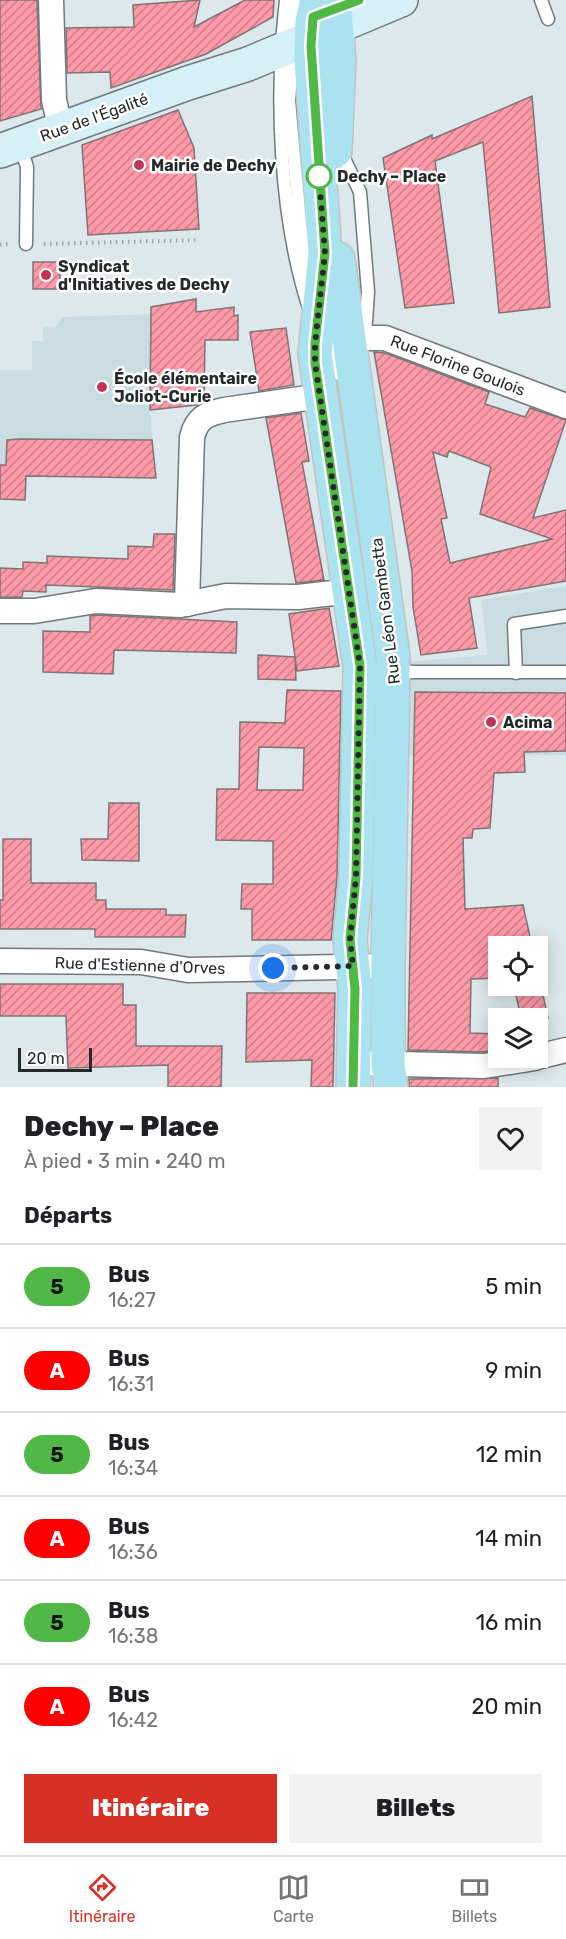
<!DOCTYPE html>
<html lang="fr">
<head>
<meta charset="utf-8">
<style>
  :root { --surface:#fff; --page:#f2f2f2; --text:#202124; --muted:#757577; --line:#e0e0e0; --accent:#d93025 }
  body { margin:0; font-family:Rubik,sans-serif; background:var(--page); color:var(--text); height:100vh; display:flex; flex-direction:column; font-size:22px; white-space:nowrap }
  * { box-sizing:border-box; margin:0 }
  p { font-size:20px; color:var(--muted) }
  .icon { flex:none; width:33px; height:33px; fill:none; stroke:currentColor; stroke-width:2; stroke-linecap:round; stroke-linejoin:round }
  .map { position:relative; height:1087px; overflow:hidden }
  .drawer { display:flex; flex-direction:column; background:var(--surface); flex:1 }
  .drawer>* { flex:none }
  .badge { padding:0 12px; border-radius:20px; font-size:21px; line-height:39px }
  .tools { position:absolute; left:488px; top:936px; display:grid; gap:12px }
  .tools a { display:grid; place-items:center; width:60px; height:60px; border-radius:0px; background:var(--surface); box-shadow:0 3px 15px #0003; font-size:30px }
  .scale { position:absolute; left:18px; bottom:15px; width:74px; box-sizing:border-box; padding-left:6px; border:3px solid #25292a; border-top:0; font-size:16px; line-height:21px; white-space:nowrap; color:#25292a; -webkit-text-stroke:4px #fff; paint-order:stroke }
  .you { position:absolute; width:30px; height:30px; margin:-15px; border:4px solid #fff; border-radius:50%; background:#1a73e8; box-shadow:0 0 0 9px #1a73e833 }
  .map>.badge { position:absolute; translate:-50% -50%; box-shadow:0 0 0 3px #fff }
  h2 { padding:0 24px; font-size:22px; line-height:54px }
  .round { display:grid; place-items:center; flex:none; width:63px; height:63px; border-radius:0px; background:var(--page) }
  .headline { display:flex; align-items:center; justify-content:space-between; height:102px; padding:0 24px }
  h1 { font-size:28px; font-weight:800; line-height:45px }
  .action { display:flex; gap:12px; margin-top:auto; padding:12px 24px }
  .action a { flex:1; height:69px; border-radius:0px; background:var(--accent); color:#fff; font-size:24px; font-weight:800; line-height:69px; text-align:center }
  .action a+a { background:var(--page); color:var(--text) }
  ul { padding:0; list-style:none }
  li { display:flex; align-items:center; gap:18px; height:84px; padding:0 24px; border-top:2px solid var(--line) }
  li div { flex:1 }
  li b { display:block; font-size:22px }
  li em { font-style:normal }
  li .badge { min-width:66px; font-weight:700; text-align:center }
  .menu { display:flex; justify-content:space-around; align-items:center; height:84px; border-top:2px solid var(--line); background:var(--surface); font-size:16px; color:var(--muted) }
  .menu a { display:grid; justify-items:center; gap:3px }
  .menu .active { color:var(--accent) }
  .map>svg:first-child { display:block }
  .built { fill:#c9dce2 }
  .building { fill:url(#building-hatch); stroke:#7f7475; stroke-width:1.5; fill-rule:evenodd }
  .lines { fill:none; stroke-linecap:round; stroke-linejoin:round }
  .lane-casing { stroke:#707a7d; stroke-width:15 }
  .street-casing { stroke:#707a7d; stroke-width:27 }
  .secondary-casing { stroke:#707a7d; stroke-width:36 }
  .primary-casing { stroke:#c2c3c3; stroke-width:36 }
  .path { stroke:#9ea7a9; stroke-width:4; stroke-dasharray:1.5 4.5; stroke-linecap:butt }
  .lane { stroke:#fff; stroke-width:12 }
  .street { stroke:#fff; stroke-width:24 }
  .secondary { stroke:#d5f0f7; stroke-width:33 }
  .primary { stroke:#aae2ef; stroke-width:33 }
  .line-casing { stroke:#fff; stroke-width:14 }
  .line { stroke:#50b847; stroke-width:9 }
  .walk { stroke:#25292a; stroke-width:6; stroke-dasharray:0 10.8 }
  .poi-dot { fill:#c33358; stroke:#fff; stroke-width:2 }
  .stop-dot { fill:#fff; stroke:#50b847; stroke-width:3 }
  .labels { text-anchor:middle; stroke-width:5; stroke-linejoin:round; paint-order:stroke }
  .street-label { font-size:16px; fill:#25292a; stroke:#fff }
  .poi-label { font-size:16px; font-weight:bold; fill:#25292a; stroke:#fff; text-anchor:start }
  .stop-label { font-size:16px; font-weight:bold; fill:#25292a; stroke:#fff; text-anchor:start }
</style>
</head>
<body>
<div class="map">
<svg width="566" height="1087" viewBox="0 0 566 1087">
  <defs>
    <pattern id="building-hatch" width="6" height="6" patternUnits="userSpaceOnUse" patternTransform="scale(1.5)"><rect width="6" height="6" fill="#fe99a8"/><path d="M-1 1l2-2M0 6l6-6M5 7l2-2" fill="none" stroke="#cd7d89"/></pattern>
  </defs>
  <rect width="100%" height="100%" fill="#dce8eb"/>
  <g class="built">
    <polygon points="196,299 196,312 234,307 234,315 238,315 238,340 205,340 204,404 150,411 156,478 26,476 25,500 0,499 0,370 32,370 32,341 43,341 43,327 55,328 62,317 151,314 151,307"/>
    <polygon points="566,586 566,755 406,756 403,662 488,655 481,600"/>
  </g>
  <g class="building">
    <polygon points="0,0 37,0 41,109 0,121"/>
    <polygon points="200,0 194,27 245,0 274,0 273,17 206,54 111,88 110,72 67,73 66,28 134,27 133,5"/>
    <polygon points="532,96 550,307 499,313 483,142 435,161 454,303 405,308 383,158 432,135 432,139"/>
    <polygon points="178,110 194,148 199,229 88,235 82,145"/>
    <rect x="33" y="262" width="27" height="27"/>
    <polygon points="196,299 196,312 234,307 234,316 238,315 238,340 205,340 204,401 197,405 150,410 151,307"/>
    <polygon points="286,328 294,385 259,391 250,332"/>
    <path d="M 374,352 L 385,353 L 489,392 L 485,404 L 525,417 L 530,408 L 566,420 L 533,518 L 566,510 L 566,581 L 469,598 L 477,648 L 421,655 L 413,607 L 412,571 ZM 449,451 L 491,467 L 480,514 L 552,539 L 450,563 L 441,519 L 447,518 L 433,452 L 447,457 Z"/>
    <polygon points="301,413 309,461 302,462 324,580 296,583 266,418"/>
    <polygon points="20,439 152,440 156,478 26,476 25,500 0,499 0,465 6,465 7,440"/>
    <polygon points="154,534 175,534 173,590 46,585 46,592 23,591 22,597 0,597 0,568 23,569 23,562 47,563 47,556 128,559 128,546 153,547"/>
    <polygon points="329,608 339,666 297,671 289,614"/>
    <polygon points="97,615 237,622 236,653 114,650 113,674 43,672 43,631 90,632 90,616"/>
    <polygon points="258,655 295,657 296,680 258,679"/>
    <path d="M 287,690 L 341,691 L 337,877 L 331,940 L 252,940 L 252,909 L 241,909 L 242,884 L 273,884 L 273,841 L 216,840 L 217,789 L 239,789 L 240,722 L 285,723 ZM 259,747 L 304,748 L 303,790 L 257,790 Z"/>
    <polygon points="415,692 566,693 566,751 524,752 525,772 494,773 490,828 473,829 472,838 463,838 465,909 523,905 532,946 498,946 498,978 471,979 470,1033 498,1034 498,1049 483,1052 408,1050"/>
    <polygon points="109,803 139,803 139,861 82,860 81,839 108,839"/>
    <polygon points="3,839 31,839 31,883 96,883 96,900 106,900 106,909 166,909 166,915 186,915 185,937 95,937 95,929 0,929 0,900 3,900"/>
    <polygon points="0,984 123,984 123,1005 136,1005 136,1046 222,1046 221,1087 168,1087 168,1065 68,1068 66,1016 0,1016"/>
    <polygon points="514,986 541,986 548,1018 521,1018"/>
    <polygon points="247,993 335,993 333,1087 311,1087 312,1060 246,1062"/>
    <polygon points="498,1078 498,1087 409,1087 409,1079"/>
  </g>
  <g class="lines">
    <g class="lane-casing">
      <g id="lane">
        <path d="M 286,0 C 275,96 279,215 309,308"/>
        <polyline points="296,0 289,100 300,224 311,282"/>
        <polyline points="541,0 548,19"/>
        <polyline points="20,144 27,167 26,244"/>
        <polyline points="339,148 360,192 368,292 365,336"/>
        <polyline points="327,333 339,374"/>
        <polyline points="395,672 566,672"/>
        <polyline points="516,673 514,624 566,616"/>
      </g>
    </g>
    <g class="street-casing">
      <g id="street">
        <polyline points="51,0 54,100 61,130"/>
        <polyline points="348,338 385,338 566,406"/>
        <path d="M 187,604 L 192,437 C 197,418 206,414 224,410 L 321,396"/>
        <polyline points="0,611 34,611 96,601 180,605 226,596 298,597 351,591"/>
        <polyline points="0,961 141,962 188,970 388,966"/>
        <polyline points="537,1057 566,1050"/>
        <polyline points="354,1063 484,1066 535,1058"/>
      </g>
    </g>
    <g class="secondary-casing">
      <polyline id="secondary" points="0,151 188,83 248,64 401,0"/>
    </g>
    <g class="primary-casing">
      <g id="primary">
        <polyline points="317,0 312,22 311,60 325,253 315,354 360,666 356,877 350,939 355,989 353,1087"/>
        <polyline points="334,0 339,60 335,151"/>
        <polyline points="338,259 393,657 388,966 388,1064 391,1087"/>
      </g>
    </g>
    <g class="path">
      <polyline points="44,244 199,240"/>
      <polyline points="0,245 9,244"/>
    </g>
    <use href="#lane" class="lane"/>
    <use href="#street" class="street"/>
    <use href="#secondary" class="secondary"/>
    <use href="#primary" class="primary"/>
  </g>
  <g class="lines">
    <g class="line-casing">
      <polyline id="line" points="353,1087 355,989 350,939 356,877 360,666 315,363 315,344 325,253 311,46 313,17 359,0"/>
    </g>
    <use href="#line" class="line"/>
    <polyline class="walk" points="273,968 353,966 350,939 356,877 360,666 315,363 315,344 325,253 319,176"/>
  </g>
  <g class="poi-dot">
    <circle cx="139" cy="165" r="6"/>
    <circle cx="46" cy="275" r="6"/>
    <circle cx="102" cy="387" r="6"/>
    <circle cx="491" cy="722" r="6"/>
  </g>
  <circle class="stop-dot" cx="319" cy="176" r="12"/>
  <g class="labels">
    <g class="street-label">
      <text transform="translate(94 117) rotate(-20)" y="6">Rue de l'Égalité</text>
      <text transform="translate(458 365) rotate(21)" y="6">Rue Florine Goulois</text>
      <text transform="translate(385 611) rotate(-97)" y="6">Rue Léon Gambetta</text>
      <text transform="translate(140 965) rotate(2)" y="6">Rue d'Estienne d'Orves</text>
    </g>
    <g class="poi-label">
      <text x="151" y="171">Mairie de Dechy</text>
      <text x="58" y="272">Syndicat<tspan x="58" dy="18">d'Initiatives de Dechy</tspan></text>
      <text x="114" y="384">École élémentaire<tspan x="114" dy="18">Joliot-Curie</tspan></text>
      <text x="503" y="728">Acima</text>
    </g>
    <g class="stop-label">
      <text x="337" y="182">Dechy – Place</text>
    </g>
  </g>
</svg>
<div class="tools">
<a><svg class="icon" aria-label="locate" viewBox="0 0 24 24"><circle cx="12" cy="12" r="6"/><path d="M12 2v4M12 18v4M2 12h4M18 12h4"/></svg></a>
<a><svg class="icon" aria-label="layers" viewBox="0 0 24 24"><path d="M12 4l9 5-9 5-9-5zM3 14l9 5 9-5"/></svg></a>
</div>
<div class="scale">20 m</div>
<div class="you" style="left:273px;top:968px"></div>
</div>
<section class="drawer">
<div class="headline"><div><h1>Dechy – Place</h1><p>À pied · 3 min · 240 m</p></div><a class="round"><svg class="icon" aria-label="heart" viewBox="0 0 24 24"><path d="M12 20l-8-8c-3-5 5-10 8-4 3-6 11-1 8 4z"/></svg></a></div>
<h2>Départs</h2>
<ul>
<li><span class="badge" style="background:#50b847;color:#111">5</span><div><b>Bus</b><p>16:27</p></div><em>5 min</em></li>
<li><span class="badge" style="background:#fe0000;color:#fff">A</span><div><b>Bus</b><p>16:31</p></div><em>9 min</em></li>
<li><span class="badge" style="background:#50b847;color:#111">5</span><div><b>Bus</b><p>16:34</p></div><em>12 min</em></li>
<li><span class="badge" style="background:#fe0000;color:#fff">A</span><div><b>Bus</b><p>16:36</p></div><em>14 min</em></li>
<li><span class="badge" style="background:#50b847;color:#111">5</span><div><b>Bus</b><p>16:38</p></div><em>16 min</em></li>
<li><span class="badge" style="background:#fe0000;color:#fff">A</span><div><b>Bus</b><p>16:42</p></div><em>20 min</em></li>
</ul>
<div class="action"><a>Itinéraire</a><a>Billets</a></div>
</section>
<nav class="menu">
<a class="active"><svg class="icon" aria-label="directions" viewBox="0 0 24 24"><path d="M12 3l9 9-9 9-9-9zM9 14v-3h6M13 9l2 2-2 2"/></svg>Itinéraire</a>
<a><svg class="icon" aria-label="map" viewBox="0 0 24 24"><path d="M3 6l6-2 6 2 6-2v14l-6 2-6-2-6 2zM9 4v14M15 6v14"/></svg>Carte</a>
<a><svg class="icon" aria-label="tickets" viewBox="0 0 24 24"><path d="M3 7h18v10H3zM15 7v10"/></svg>Billets</a>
</nav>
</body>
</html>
